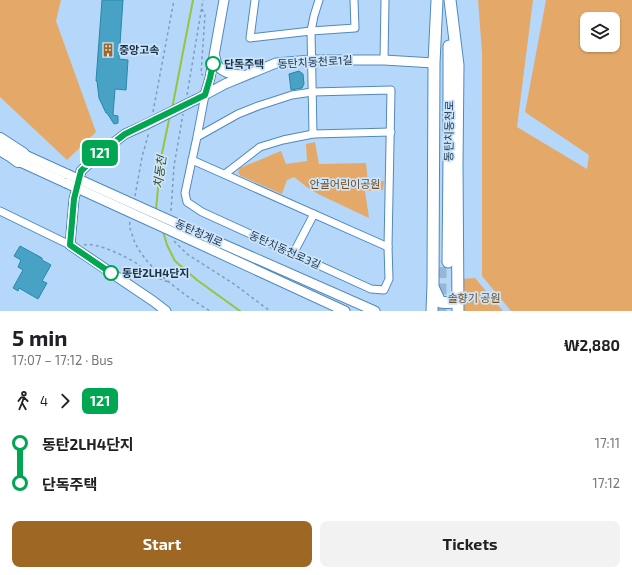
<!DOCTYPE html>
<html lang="en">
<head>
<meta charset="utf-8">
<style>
  :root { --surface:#fff; --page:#f2f2f2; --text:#202124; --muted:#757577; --accent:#9e6723 }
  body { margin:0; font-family:"Exo 2","Noto Sans KR",sans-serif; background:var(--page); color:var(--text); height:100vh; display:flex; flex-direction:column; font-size:15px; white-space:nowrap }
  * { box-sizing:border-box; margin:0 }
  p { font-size:13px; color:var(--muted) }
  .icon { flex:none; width:22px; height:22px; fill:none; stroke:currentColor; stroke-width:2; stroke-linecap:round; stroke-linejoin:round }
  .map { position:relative; height:311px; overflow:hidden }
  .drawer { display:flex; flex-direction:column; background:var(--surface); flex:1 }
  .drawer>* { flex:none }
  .badge { padding:0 8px; border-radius:6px; font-size:14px; line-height:26px }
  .controls { position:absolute; left:580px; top:12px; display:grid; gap:8px }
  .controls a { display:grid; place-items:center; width:40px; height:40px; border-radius:8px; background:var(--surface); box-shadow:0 1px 3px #0004; font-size:20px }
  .map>.badge { position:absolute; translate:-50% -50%; box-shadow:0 0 0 2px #fff }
  .legs { display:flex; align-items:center; gap:6px; height:44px; padding:0 12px; font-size:13px }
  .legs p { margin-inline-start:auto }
  .headline { display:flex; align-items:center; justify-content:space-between; height:68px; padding:0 12px }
  h1 { font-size:22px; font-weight:700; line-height:30px }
  .cta { display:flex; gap:8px; margin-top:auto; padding:8px 12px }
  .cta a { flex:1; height:46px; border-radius:8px; background:var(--accent); color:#fff; font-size:16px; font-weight:700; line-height:46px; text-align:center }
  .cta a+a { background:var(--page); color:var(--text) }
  ul { padding:0 12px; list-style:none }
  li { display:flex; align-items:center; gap:14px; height:40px; font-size:15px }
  li i { display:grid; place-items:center; width:6px; height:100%; margin:0 5px; background:currentColor }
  li i::after { content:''; width:10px; height:10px; margin:-5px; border:3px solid; border-radius:50%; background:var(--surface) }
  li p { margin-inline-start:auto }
  li:first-child i { background:linear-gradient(#0000 50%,currentColor 0) }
  li:last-child i { background:linear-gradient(currentColor 50%,#0000 0) }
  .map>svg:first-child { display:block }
  .green { fill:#e4a968; fill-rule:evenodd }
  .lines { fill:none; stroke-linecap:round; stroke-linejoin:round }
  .stream { stroke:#95c540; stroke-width:2 }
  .building { fill:#48a2c6; stroke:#2887aa }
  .primary-tunnel { stroke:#96b7d6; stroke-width:11; stroke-dasharray:11 5.5; stroke-linecap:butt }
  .minor-casing { stroke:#5089bd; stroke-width:9 }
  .tertiary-casing { stroke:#5089bd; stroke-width:11 }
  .primary-casing { stroke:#5089bd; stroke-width:13 }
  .trunk-casing { stroke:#5089bd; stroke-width:14 }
  .path { stroke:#7e9dbb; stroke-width:1.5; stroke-dasharray:3 3; stroke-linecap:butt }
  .minor { stroke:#fff; stroke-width:7 }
  .tertiary { stroke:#fff; stroke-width:9 }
  .primary { stroke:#fff; stroke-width:11 }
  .trunk { stroke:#fff; stroke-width:12 }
  .tertiary-bridge-casing { stroke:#5089bd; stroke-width:11; stroke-linecap:butt }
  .tertiary-bridge { stroke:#fff; stroke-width:9 }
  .line-1-casing { stroke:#fff; stroke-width:9 }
  .line-1 { stroke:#00a651; stroke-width:6 }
  .stop-1-dot { fill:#fff; stroke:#00a651; stroke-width:2 }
  .labels { text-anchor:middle; stroke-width:3.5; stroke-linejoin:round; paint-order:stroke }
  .poi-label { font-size:11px; font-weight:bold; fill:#1a3248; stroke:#cce4fa; text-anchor:start }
  .street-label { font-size:11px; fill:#1a3248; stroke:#cce4fa }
  .stop-label { font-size:11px; font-weight:bold; fill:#1a3248; stroke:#cce4fa; text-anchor:start }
  .park-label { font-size:11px; fill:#734c1f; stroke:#cce4fa }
  .water-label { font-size:12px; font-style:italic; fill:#374b17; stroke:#cce4fa }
</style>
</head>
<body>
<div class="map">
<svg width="632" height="311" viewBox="0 0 632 311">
  <rect width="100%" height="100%" fill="#b5d8fa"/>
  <g class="green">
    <polygon points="0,0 61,0 56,21 96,132 67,160 0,97"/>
    <path d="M 478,0 L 533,0 L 517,127 L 587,169 L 589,155 L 525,112 L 546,0 L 632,0 L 632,311 L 511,311 L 482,276 L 482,53 ZM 587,19 L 613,19 L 613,45 L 587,45 Z"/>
    <polygon points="315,142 319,164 366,163 368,182 384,181 383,190 365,191 369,218 320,195 308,188 294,177 287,180 282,194 241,176 238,173 240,168 281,151 286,164 307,161 306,144"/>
    <polygon points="475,278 503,311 463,311 461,279"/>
  </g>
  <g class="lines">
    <g class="stream">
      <polyline points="172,109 193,0"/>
      <polyline points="157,211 156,209 161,158 170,115"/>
      <polyline points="163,231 167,245 175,261 197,280 240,311"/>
    </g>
  </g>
  <g class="building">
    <polygon points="102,0 123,0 119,59 128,60 126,90 115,89 113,115 118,116 118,123 114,124 107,113 106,113 99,98 97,81 96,81"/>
    <polygon points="299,71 303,74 304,84 302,88 291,90 289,74"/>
    <polygon points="20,246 42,258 42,260 51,265 42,281 47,283 38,299 19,288 18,291 13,288 23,270 18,267 21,260 14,256"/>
  </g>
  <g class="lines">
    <polyline class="primary-tunnel" points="441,311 441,261"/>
    <g class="minor-casing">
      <g id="minor">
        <polyline points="255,0 250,38 311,31 355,28 354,0"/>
        <polyline points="384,60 385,0"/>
        <polyline points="313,134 311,31 314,16 319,0"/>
        <polyline points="197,137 238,114 258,106 292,95 312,92 391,90 388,247 389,279 384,290 371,289 202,212 187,202 185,193 197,137 205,95"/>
        <polyline points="192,160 388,247"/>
        <polyline points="225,174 260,147 283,140 313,134 391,132"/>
        <polyline points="0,211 70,245"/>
        <polyline points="293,254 314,214"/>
      </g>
    </g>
    <g class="tertiary-casing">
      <g id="tertiary">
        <path d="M 215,57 C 216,60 216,64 218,66 C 224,74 234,75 243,75"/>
        <polyline points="205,95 210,78 224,0"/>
        <polyline points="197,99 225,84 276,63 311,60 384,60 434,63"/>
        <polyline points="145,125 125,134 99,154 81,171 74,199 70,245 153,301 166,311"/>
        <polyline points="23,154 67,174"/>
        <polyline points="18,161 66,183"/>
        <polyline points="198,233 375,311"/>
        <polyline points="193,241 345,311"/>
      </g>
    </g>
    <g class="primary-casing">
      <g id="primary">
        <polyline points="450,0 458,65 457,164 458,311"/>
        <polyline points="449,133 449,46"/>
        <polyline points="448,262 449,158"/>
        <path d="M 434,289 L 440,302 C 449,303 451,304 458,297"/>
        <polyline points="432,311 433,284 434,63 437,0"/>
      </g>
    </g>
    <g class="trunk-casing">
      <g id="trunk">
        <polyline points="0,139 23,154"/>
        <polyline points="0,149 10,155 18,161"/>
      </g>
    </g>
    <g class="path">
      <polyline points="202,9 205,15 201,74 203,75"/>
      <polyline points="187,95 203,0"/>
      <polyline points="153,112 174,0"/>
      <polyline points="135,196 142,157 149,132"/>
      <polyline points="171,211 174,166 183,114"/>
      <path d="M 130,222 C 129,226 130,229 132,234 C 139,264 184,295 210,311"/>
      <polyline points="174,241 187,254 234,284 270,311"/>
      <path d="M 84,245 C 94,241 127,257 136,263 C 141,266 144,271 148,273 C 155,277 162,280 169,282"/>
    </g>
    <use href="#minor" class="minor"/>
    <use href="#tertiary" class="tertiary"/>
    <use href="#primary" class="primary"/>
    <use href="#trunk" class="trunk"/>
    <g class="tertiary-bridge-casing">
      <g id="tertiary-bridge">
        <polyline points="145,125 197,99"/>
        <polyline points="67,174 198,233"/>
        <polyline points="66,183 193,241"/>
      </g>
    </g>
    <use href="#tertiary-bridge" class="tertiary-bridge"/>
  </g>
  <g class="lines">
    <g class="line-1-casing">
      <polyline id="line-1" points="111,273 70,245 74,199 81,171 99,154 125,134 205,95 210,78 213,64"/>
    </g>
    <use href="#line-1" class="line-1"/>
  </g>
  <defs>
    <g id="building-bare" transform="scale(1.08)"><path d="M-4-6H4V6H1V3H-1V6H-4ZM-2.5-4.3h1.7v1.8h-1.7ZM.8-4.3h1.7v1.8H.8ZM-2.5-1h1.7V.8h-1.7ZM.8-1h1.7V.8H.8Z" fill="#9e6723" stroke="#cce4fa" stroke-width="2.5" paint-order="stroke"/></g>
  </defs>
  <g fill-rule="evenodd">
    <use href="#building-bare" x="108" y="50"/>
  </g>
  <g class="stop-1-dot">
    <circle cx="213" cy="64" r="7"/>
    <circle cx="111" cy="273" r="7"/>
  </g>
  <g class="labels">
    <g class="poi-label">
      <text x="119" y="54">중앙고속</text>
    </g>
    <g class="street-label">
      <text transform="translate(315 62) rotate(-3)" y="4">동탄치동천로1길</text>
      <text transform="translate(449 131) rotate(-89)" y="4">동탄치동천로</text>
      <text transform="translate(199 233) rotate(24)" y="4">동탄청계로</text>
      <text transform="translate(285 250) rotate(24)" y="4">동탄치동천로3길</text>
    </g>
    <g class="stop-label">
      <text x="224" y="68">단독주택</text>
      <text x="122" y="277">동탄2LH4단지</text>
    </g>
    <g class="park-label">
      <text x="345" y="188">안골어린이공원</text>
      <text x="474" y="302">솔향기 공원</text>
    </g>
    <g class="water-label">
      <text transform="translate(160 172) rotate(-83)" y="4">치동천</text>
    </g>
  </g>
</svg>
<div class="controls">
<a><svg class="icon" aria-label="layers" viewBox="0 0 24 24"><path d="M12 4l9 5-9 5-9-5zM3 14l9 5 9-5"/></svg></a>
</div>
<b class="badge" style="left:100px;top:153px;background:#00a651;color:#fff">121</b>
</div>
<section class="drawer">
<div class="headline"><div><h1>5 min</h1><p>17:07 – 17:12 · Bus</p></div><b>₩2,880</b></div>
<div class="legs"><svg class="icon" aria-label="walk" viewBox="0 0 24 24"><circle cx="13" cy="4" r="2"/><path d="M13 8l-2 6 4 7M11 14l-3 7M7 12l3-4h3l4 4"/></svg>4<svg class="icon" aria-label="forward" viewBox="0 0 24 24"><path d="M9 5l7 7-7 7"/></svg><b class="badge" style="background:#00a651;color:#fff">121</b></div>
<ul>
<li><i style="color:#00a651"></i><b>동탄2LH4단지</b><p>17:11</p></li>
<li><i style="color:#00a651"></i><b>단독주택</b><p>17:12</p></li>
</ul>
<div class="cta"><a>Start</a><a>Tickets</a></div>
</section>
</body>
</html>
